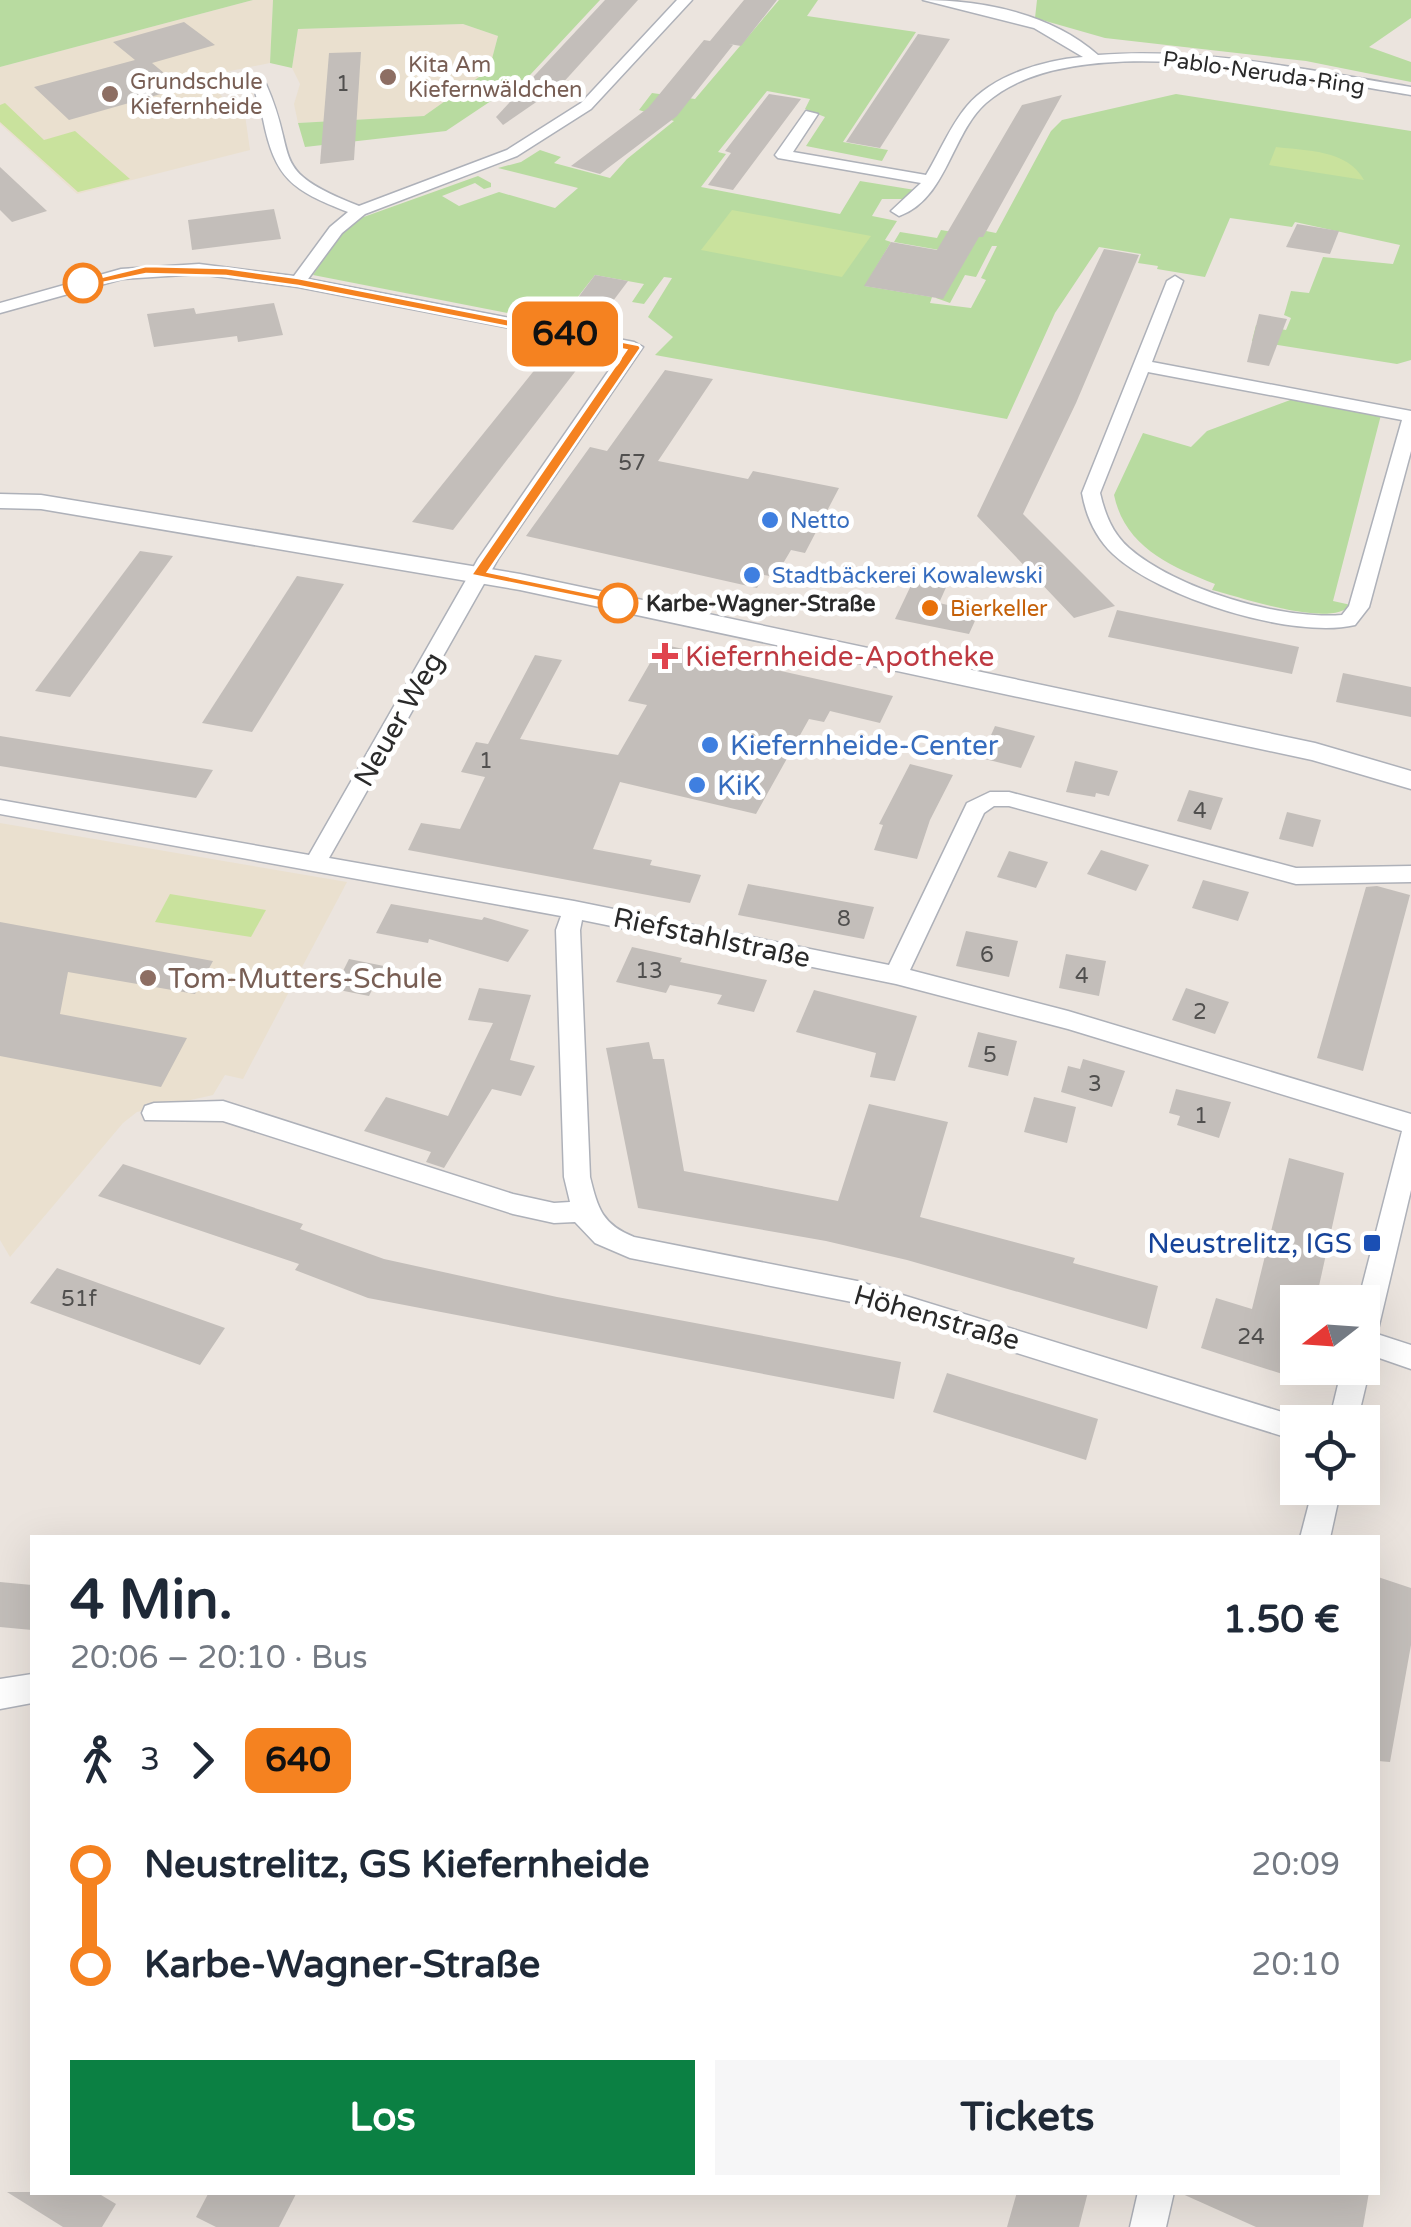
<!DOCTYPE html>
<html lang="de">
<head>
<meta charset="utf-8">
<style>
  :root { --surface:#fff; --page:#f6f6f7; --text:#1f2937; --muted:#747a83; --accent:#0b8043 }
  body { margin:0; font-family:"Varela Round",sans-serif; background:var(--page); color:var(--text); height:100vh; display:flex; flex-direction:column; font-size:38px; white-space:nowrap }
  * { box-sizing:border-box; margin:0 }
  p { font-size:32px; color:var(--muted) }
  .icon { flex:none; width:55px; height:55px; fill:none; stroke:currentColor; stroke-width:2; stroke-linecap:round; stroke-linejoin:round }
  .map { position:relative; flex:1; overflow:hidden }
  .sheet { position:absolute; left:30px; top:1535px; width:1350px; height:660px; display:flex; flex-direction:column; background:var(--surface); border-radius:0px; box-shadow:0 10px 40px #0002 }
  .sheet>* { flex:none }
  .badge { padding:0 20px; border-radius:15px; font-size:35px; line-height:65px }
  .needle { width:65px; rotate:253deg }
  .fabs { position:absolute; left:1280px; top:1285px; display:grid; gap:20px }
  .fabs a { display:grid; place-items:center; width:100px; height:100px; border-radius:0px; background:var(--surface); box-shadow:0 10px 40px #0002; font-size:50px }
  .map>.badge { position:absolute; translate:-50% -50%; box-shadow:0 0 0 5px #fff }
  .legs { display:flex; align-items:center; gap:15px; height:110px; padding:0 40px; font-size:32px }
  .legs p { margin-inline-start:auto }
  .summary { display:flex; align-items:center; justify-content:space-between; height:170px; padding:0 40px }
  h1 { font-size:55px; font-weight:800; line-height:75px }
  .cta { display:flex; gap:20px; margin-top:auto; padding:20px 40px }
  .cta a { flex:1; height:115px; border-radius:0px; background:var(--accent); color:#fff; font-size:40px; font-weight:800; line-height:115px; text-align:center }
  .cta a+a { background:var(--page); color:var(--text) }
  ul { padding:0 40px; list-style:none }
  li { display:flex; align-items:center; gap:35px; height:100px; font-size:38px }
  li i { display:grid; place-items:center; width:15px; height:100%; margin:0 12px; background:currentColor }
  li i::after { content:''; width:25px; height:25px; margin:-12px; border:8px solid; border-radius:50%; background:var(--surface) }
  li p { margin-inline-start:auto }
  li:first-child i { background:linear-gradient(#0000 50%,currentColor 0) }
  li:last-child i { background:linear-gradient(currentColor 50%,#0000 0) }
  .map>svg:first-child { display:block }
  .education { fill:#eae0cf }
  .green { fill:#b8dba0 }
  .pitch { fill:#c9e29d }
  .building { fill:#c3beba }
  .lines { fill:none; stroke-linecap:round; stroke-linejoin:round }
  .minor-casing { stroke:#aeb1b9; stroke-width:3 }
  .tertiary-casing { stroke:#aeb1b9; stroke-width:3 }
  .minor { fill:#fff; fill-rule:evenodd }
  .tertiary { fill:#fff; fill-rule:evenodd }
  .line-1 { fill:#f58220; stroke:#fff; stroke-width:2.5 }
  .education-dot { fill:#8d6e63; stroke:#fff; stroke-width:4 }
  .stop-1-dot { fill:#fff; stroke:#f58220; stroke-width:5 }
  .shop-dot { fill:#3f7fe0; stroke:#fff; stroke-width:4 }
  .food-dot { fill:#e8710a; stroke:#fff; stroke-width:4 }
  .health-dot { fill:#e0444e; stroke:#fff; stroke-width:4 }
  .transit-dot { fill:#1a4fb4; stroke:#fff; stroke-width:4 }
  .labels { text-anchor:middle; stroke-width:10; stroke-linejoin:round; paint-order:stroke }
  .far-education-label { font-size:22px; fill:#785e54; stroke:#fff; text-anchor:start }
  .far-street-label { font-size:22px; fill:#2a2a2a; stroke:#fff }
  .number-label { font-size:22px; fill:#504f4e }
  .far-shop-label { font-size:22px; fill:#366cbe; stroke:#fff; text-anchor:start }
  .far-stop-label { font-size:22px; font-weight:bold; fill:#2a2a2a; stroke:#fff; text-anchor:start }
  .far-food-label { font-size:22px; fill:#c56008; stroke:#fff; text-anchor:start }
  .health-label { font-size:28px; fill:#be3a42; stroke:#fff; text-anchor:start }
  .street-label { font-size:28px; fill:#2a2a2a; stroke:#fff }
  .shop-label { font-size:28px; fill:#366cbe; stroke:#fff; text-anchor:start }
  .education-label { font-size:28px; fill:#785e54; stroke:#fff; text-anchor:start }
  .transit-label { font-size:28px; fill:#164399; stroke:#fff; text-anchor:end }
</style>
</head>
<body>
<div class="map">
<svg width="1411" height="2227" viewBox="0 0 1411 2227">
  <rect width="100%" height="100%" fill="#ebe4de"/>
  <g class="education">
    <polygon points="253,0 273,0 270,63 230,71 217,78 214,87 225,100 244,108 250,150 77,194 0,124 0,67"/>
    <polygon points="463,24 498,36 489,70 424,116 298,123 294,104 300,84 292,68 298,29"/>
    <polygon points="0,823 347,882 243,1079 225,1075 213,1095 137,1112 123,1123 10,1257 0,1240"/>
  </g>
  <g class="green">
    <polygon points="0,0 253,0 0,67"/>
    <polygon points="273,0 600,0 530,75 446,131 305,147 298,123 424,116 489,70 498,36 463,24 298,29 292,68 270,63"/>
    <polygon points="779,0 818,0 807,16 916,32 843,142 888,150 882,161 806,146 825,117 805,109 810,99 767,91 718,152 726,154 701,187 840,214 860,181 915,190 903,199 882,199 872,216 897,221 885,240 891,242 865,286 932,297 930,303 971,308 986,280 981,278 997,246 992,246 976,277 965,275 950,303 936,298 968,255 894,242 900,232 937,238 941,230 982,237 986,231 996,233 1051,131 1062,120 1176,94 1411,131 1411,360 1397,364 1252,341 1256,325 1286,330 1291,318 1284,315 1291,291 1309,293 1323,257 1393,264 1400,245 1295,222 1292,227 1230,218 1205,277 1157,269 1158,266 1138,263 1141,254 1099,247 1055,313 1007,419 655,355 673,337 648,317 672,278 664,277 644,304 632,302 644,284 595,275 577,298 596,302 593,307 600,331 313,275 342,231 358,219 478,176 491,183 491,187 484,189 475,183 442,196 459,206 499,192 555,208 578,188 498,168 521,162 540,150 561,157 554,163 610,178 627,159 674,121 639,110 652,93 695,99"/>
    <polygon points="1037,0 1411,0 1411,18 1369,47 1411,62 1411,82 1306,61 1105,38 1035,18"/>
    <path d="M 1301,396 L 1382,411 L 1333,601 L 1351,605 C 1330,629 1241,597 1212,590 L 1215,584 C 1170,566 1125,547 1114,495 L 1143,433 L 1191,447 L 1207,431 Z"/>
  </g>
  <g class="pitch">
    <polygon points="5,103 44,140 75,131 130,179 78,192 0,122 0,105"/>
    <path d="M 1276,147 C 1306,151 1347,149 1364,180 L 1269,165 Z"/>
    <polygon points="732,210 871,236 842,277 701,250"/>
    <polygon points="170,894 266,910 251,937 155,922"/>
  </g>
  <g class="building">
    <polygon points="605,0 638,0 561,85 503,125 496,117"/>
    <polygon points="744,0 777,0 741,46 729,44 733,45 677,116 600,174 571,166 648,108 704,40 710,41"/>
    <polygon points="184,22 215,45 152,63 182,88 69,120 34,87 135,60 113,42"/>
    <polygon points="918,34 950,39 880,148 846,142"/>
    <polygon points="361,52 354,160 320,164 329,53"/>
    <polygon points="769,94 801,99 733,190 708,185 731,153 725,151"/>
    <polygon points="1062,95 983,237 979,237 943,299 864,286 891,242 937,250 1022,105"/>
    <polygon points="0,167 47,211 12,222 0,210"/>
    <polygon points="274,209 281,239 192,250 188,220"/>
    <polygon points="1297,224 1339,231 1330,254 1286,247"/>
    <polygon points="1104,249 1139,255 1076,403 1023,514 1115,606 1074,618 977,516"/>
    <polygon points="595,275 628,281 610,305 577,299"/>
    <polygon points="274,303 283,335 238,342 237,336 154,347 147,314 194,308 196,314"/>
    <polygon points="1259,314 1287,319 1269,366 1247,362"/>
    <polygon points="545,357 581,364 453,530 412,522"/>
    <polygon points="665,370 713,379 658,461 748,479 753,471 839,488 805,553 791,550 775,577 764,575 757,588 526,536 590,447 607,451"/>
    <polygon points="140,551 173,556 70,697 35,691"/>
    <polygon points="297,576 344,584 252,732 202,723"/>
    <polygon points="915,577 948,583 939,603 979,612 969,634 895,619"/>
    <polygon points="1117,610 1299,647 1292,674 1108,637"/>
    <polygon points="661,644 893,696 880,723 830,711 824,722 809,719 756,814 620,782 593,849 652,860 650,865 701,875 690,903 408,850 421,823 460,829 485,777 461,772 476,742 488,744 535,655 562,660 520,739 618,755 647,705 628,701"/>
    <polygon points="1343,673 1411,687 1411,717 1336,702"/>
    <polygon points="995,726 1035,736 1021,768 981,758"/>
    <polygon points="0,736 213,770 196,798 0,766"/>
    <polygon points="1075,761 1118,771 1109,796 1096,793 1095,797 1066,792"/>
    <polygon points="910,764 953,775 930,820 917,859 874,850 883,825 879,824"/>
    <polygon points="1189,790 1223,798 1211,830 1177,821"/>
    <polygon points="1287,812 1321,820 1313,847 1279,839"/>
    <polygon points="1101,850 1149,865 1136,891 1087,874"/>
    <polygon points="1009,851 1048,862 1036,888 997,877"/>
    <polygon points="1203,880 1249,892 1238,921 1192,908"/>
    <polygon points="748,884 874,907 864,939 738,915"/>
    <polygon points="1377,886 1410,895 1363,1071 1317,1058 1366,887"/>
    <polygon points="391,904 482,920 484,917 529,930 508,962 429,939 428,943 376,933"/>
    <polygon points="0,922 213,961 195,994 68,972 60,1014 187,1038 161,1087 0,1056"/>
    <polygon points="966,931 1018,941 1009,977 956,966"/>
    <polygon points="632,947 682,958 680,962 767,980 754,1012 717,1004 722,995 670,985 666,993 616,982"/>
    <polygon points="1066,954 1106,961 1099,996 1059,988"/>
    <polygon points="349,959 384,966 369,996 334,989"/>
    <polygon points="479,988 531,995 510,1060 535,1066 521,1096 492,1089 444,1168 426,1162 431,1152 364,1131 386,1097 448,1116 493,1023 468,1020"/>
    <polygon points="1186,988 1229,1002 1215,1034 1172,1020"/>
    <polygon points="814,990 917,1016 895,1081 870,1077 876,1053 796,1032"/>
    <polygon points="978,1032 1017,1041 1008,1076 968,1067"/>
    <polygon points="649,1042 653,1059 664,1059 684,1171 838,1201 869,1104 948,1122 920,1217 1075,1258 1073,1263 1158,1286 1147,1329 907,1260 826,1241 638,1208 606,1048"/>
    <polygon points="1083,1059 1125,1071 1112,1107 1061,1092 1068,1066 1080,1069"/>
    <polygon points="1176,1089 1231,1102 1219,1138 1177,1125 1180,1116 1169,1113"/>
    <polygon points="1034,1097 1076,1107 1067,1143 1024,1132"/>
    <polygon points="1289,1158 1344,1173 1317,1295 1298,1289 1298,1379 1201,1348 1216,1298 1252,1309"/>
    <polygon points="123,1164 303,1224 300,1229 384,1259 557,1297 901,1362 894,1399 368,1298 295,1270 299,1264 98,1196"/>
    <polygon points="57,1268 112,1288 225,1328 200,1365 30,1303"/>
    <polygon points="947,1373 1098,1419 1086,1460 933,1412"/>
    <polygon points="1378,1577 1411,1588 1411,1645 1390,1762 1378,1761"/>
    <polygon points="0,1582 32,1585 32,1630 0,1627"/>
    <polygon points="7,2192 96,2192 116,2204 102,2227 63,2227"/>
    <polygon points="209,2192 297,2192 279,2227 216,2227 196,2217"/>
    <polygon points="1017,2192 1088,2192 1079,2227 1007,2227"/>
    <polygon points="1178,2192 1369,2192 1363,2227 1256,2227"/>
  </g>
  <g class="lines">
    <g class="minor-casing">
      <g id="minor">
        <path d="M 677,0 L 692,0 L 591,109 L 517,156 L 365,214 L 342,233 L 308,279 L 634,342 L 643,347 L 498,559 L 329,858 L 574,901 L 889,965 L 967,803 L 990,792 L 1009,792 L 1296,868 L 1411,866 L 1411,882 L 1296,884 L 1009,806 L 994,806 L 984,813 L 910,970 L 1068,1011 L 1411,1114 L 1411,1190 L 1377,1334 L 1411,1345 L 1411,1369 L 1362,1352 L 1362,1302 L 1358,1302 L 1402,1131 L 1068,1029 L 896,984 L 582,920 L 580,930 L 590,1177 C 598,1209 602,1224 634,1237 L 857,1281 L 1308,1420 L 1298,1422 L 1298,1441 L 857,1303 L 630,1258 L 595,1243 L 575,1222 L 554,1223 L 513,1214 L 223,1121 L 145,1120 L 142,1113 L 145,1106 L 154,1103 L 223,1101 L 513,1194 L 554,1203 L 570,1202 L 564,1177 L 556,930 L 561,916 L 0,814 L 0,800 L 309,855 L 478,559 L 623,350 L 298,287 L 199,274 L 122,279 L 0,313 L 0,303 L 121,269 L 199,264 L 294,276 L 330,227 L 348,212 C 292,190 275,179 263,119 C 260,106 253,92 254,81 L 266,84 C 300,160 265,169 359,206 L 507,150 L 581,103 Z"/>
        <path d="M 923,0 C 983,0 1052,14 1098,55 C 1203,47 1308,70 1411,87 L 1411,95 C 1303,78 1075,24 986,103 C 951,134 947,199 899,216 L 891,211 L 921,183 L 778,158 L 775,155 L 806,111 L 818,114 L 793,152 L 926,175 C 940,152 950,126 967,106 C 993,75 1044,60 1083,57 L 1034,28 Z"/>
        <path d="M 1175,276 L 1183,281 L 1152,362 L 1411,411 L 1411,451 L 1369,607 L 1355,625 C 1294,640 1158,597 1113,554 C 1096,538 1086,516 1082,493 L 1167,281 ZM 1148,372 L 1402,420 L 1349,606 L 1342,615 C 1280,620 1176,589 1129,548 C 1112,533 1105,514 1100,493 Z"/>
        <polygon points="1362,1359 1370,1368 1357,1422 1329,1422 1342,1368 1362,1368"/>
        <polygon points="1313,1488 1341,1488 1330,1538 1300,1538"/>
        <polygon points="32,1674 32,1703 0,1709 0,1679"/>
        <polygon points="1138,2192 1174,2192 1166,2227 1130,2227"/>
      </g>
    </g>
    <g class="tertiary-casing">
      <polygon id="tertiary" points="0,494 41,495 520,574 1315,743 1411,771 1411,789 1312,760 520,590 41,509 0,508"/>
    </g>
    <use href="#minor" class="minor"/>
    <use href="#tertiary" class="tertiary"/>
  </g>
  <polygon class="line-1" points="146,266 226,268 298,278 639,345 641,348 488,572 623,600 623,606 471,575 626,350 298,286 226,276 146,274 83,287 77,283"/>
  <g class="education-dot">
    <circle cx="388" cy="77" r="10"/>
    <circle cx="110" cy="94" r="10"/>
    <circle cx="148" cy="978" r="10"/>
  </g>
  <g class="stop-1-dot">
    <circle cx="83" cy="283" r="18"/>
    <circle cx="618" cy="603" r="18"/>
  </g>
  <g class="shop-dot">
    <circle cx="770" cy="520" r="10"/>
    <circle cx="752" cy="575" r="10"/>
    <circle cx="710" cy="745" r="10"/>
    <circle cx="697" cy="785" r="10"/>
  </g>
  <circle class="food-dot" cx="930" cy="608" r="10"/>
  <path class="health-dot" d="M660 641h10v10h10v10h-10v10h-10v-10h-10v-10h10z"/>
  <rect class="transit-dot" x="1362" y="1233" width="20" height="20" rx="5"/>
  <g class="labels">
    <g class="far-education-label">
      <text x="408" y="72">Kita Am<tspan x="408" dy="25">Kiefernwäldchen</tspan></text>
      <text x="130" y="89">Grundschule<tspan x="130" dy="25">Kiefernheide</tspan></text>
    </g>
    <g class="far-street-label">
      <text transform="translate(1264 72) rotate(8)" y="8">Pablo-Neruda-Ring</text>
    </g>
    <g class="number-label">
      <text x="343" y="91">1</text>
      <text x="632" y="470">57</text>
      <text x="486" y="768">1</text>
      <text x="1200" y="818">4</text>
      <text x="844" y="926">8</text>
      <text x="987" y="962">6</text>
      <text x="649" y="978">13</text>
      <text x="1082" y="983">4</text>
      <text x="1200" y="1019">2</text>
      <text x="990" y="1062">5</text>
      <text x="1095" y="1091">3</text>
      <text x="1201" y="1123">1</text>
      <text x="79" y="1306">51f</text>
      <text x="1251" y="1344">24</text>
    </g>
    <g class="far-shop-label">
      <text x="790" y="528">Netto</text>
      <text x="772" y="583">Stadtbäckerei Kowalewski</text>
    </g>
    <g class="far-stop-label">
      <text x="646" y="611">Karbe-Wagner-Straße</text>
    </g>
    <g class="far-food-label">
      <text x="950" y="616">Bierkeller</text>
    </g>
    <g class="health-label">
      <text x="685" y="666">Kiefernheide-Apotheke</text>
    </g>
    <g class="street-label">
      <text transform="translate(398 719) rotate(-60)" y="10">Neuer Weg</text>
      <text transform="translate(712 937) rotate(12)" y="10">Riefstahlstraße</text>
      <text transform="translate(937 1317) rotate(16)" y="10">Höhenstraße</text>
    </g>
    <g class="shop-label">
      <text x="730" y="755">Kiefernheide-Center</text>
      <text x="717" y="795">KiK</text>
    </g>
    <g class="education-label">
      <text x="168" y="988">Tom-Mutters-Schule</text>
    </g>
    <g class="transit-label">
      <text x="1352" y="1253">Neustrelitz, IGS</text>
    </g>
  </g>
</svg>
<div class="fabs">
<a><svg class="needle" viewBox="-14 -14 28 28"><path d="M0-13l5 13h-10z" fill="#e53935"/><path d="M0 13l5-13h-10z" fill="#747a83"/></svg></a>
<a><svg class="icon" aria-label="locate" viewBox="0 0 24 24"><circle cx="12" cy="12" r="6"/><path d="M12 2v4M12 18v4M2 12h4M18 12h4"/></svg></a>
</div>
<b class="badge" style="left:565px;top:334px;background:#f58220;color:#111">640</b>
<section class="sheet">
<div class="summary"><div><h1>4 Min.</h1><p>20:06 – 20:10 · Bus</p></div><b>1.50 €</b></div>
<div class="legs"><svg class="icon" aria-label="walk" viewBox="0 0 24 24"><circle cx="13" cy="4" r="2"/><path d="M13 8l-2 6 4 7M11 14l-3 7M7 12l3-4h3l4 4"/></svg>3<svg class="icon" aria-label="forward" viewBox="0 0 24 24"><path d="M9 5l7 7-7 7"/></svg><b class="badge" style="background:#f58220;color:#111">640</b></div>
<ul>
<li><i style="color:#f58220"></i><b>Neustrelitz, GS Kiefernheide</b><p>20:09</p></li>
<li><i style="color:#f58220"></i><b>Karbe-Wagner-Straße</b><p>20:10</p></li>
</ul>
<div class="cta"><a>Los</a><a>Tickets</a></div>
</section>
</div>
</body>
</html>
